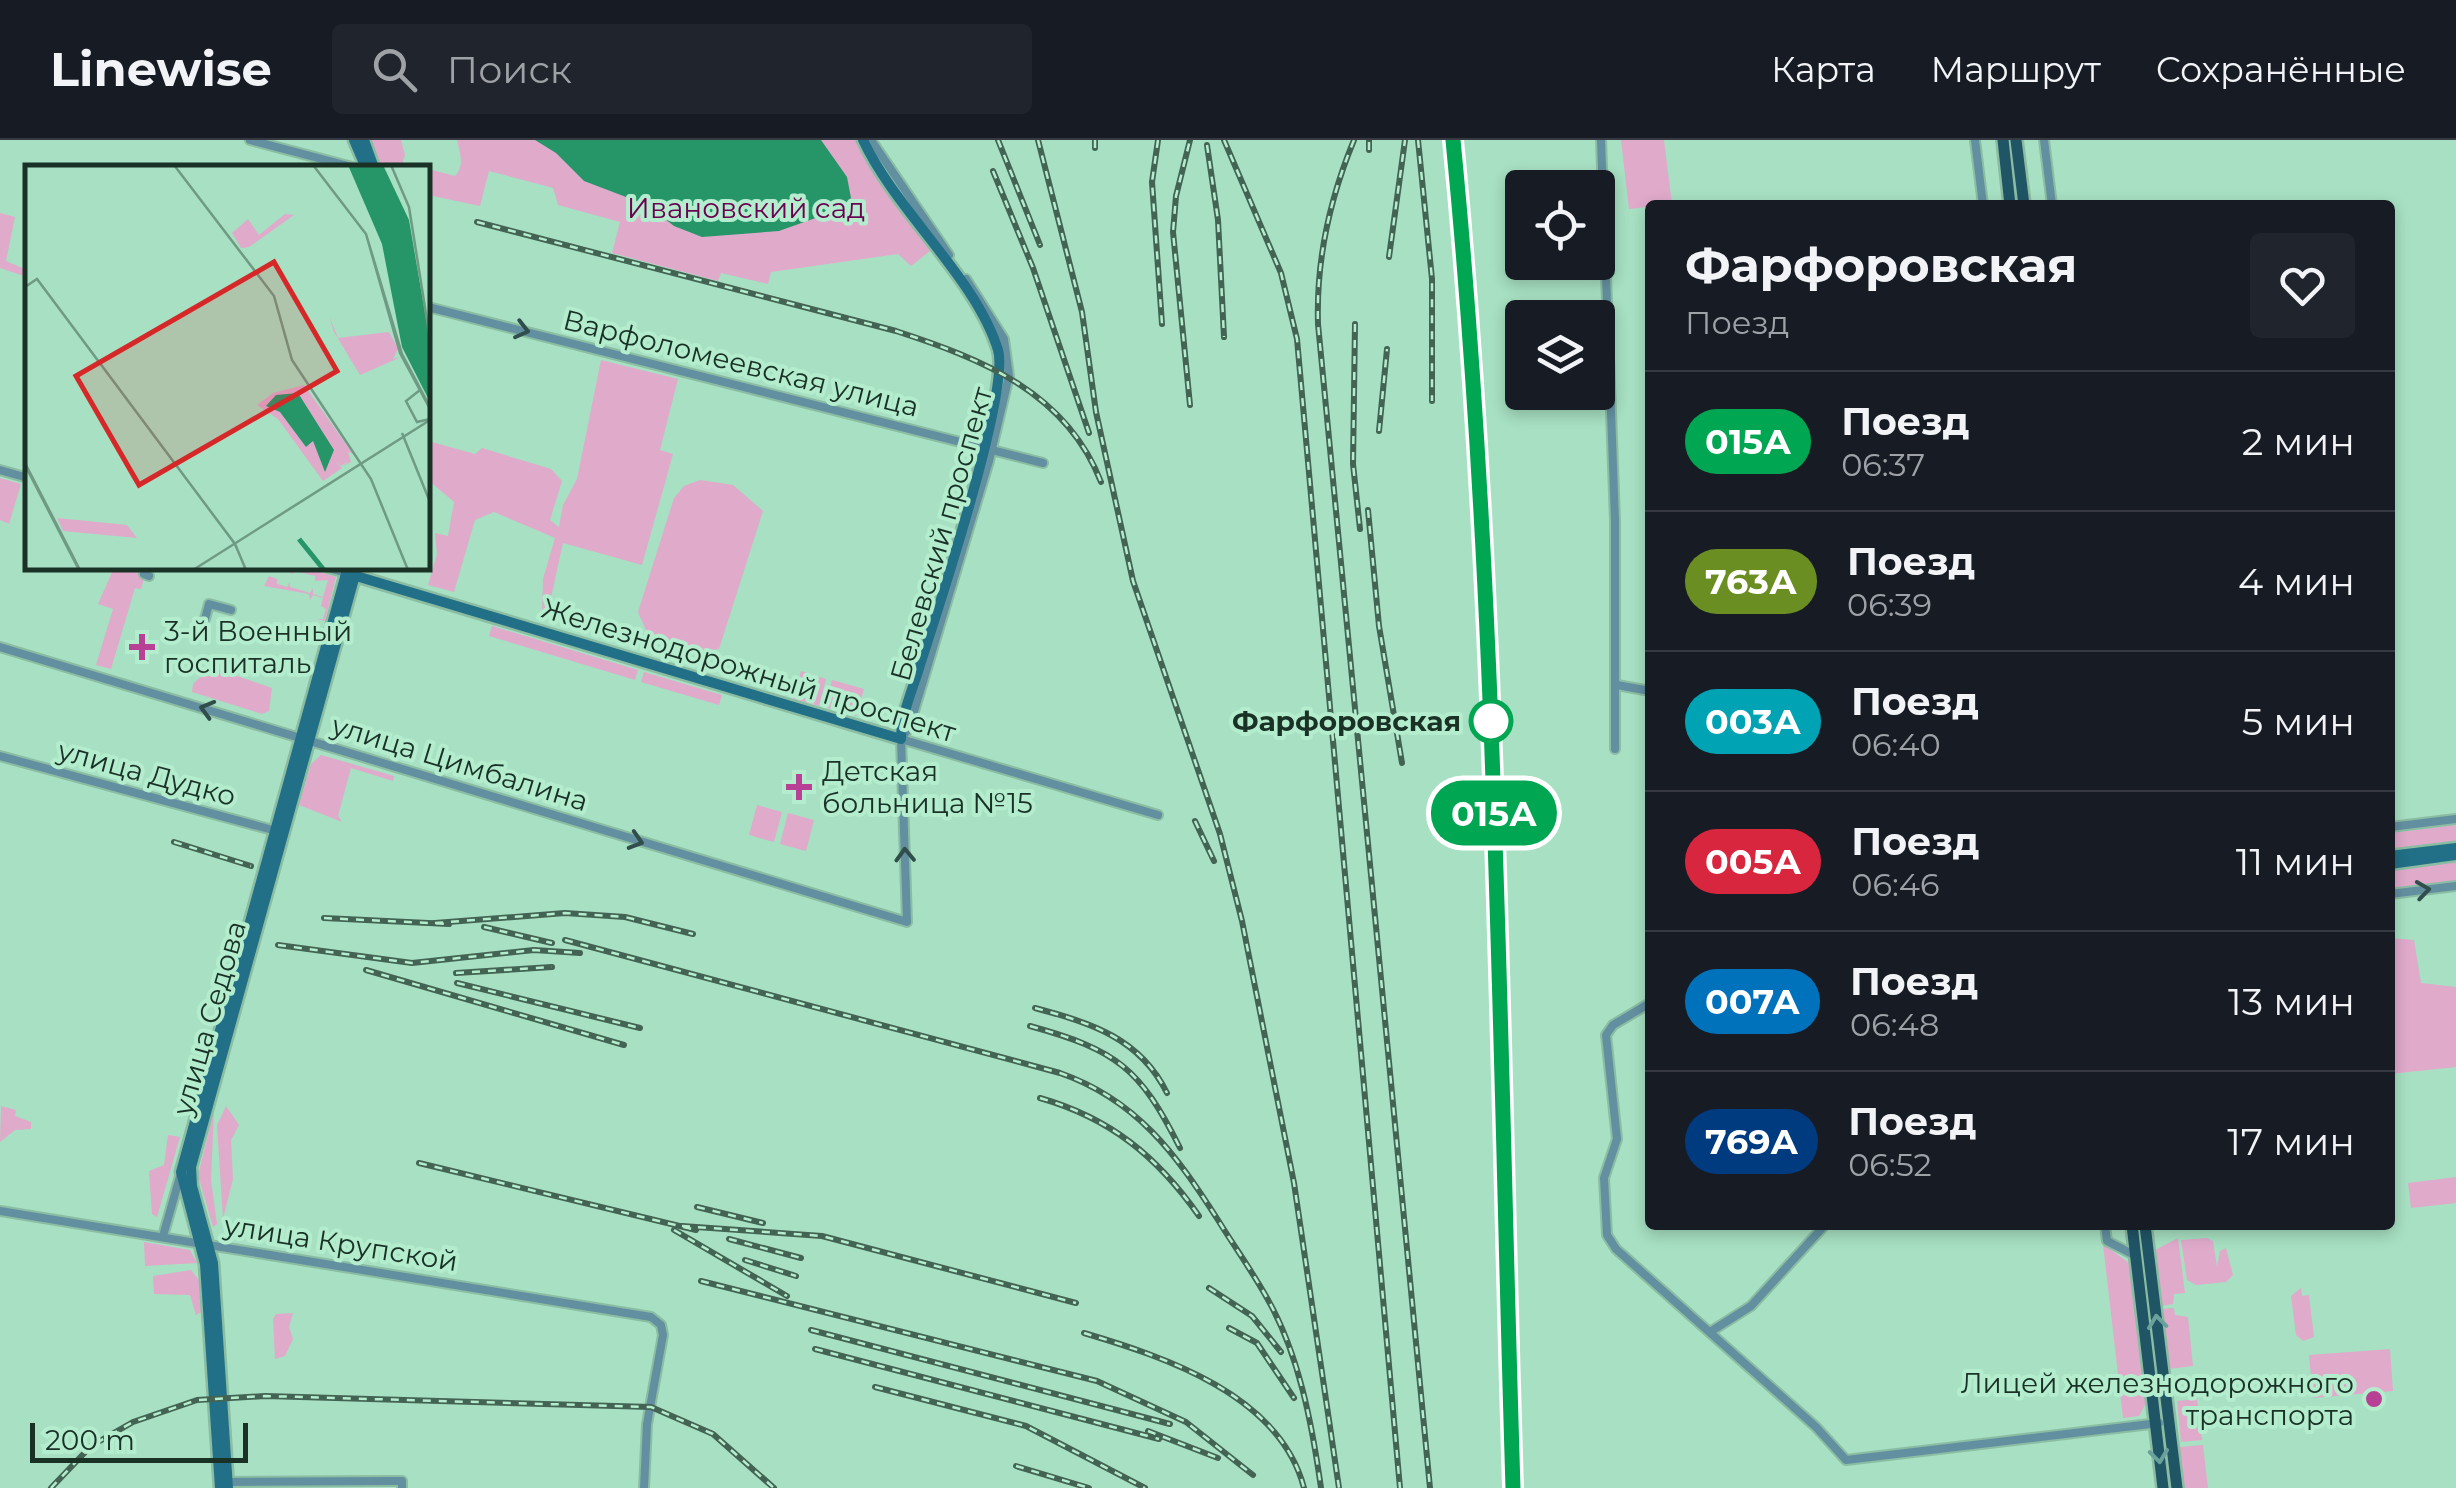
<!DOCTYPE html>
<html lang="ru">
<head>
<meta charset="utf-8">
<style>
  :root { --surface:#171b24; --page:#20242c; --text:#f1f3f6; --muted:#9ea1a6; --line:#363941 }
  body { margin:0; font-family:Montserrat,sans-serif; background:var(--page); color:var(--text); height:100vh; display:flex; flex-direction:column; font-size:38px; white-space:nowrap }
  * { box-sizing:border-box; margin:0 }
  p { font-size:32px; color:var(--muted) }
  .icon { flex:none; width:55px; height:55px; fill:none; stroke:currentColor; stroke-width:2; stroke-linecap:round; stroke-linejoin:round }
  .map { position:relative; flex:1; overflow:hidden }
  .details { position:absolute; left:1645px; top:60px; width:750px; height:1030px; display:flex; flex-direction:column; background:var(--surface); border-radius:10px; box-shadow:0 5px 15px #0003 }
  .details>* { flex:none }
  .badge { padding:0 20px; border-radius:32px; font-size:35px; line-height:65px }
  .fabs { position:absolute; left:1505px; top:30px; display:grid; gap:20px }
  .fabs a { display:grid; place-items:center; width:110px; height:110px; border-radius:10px; background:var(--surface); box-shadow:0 5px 15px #0003; font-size:50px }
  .scale { position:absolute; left:30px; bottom:25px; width:218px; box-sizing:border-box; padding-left:10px; border:5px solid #1a3126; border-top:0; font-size:28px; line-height:35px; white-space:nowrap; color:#1a3126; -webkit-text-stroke:8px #b4edce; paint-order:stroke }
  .map>.badge { position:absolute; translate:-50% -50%; box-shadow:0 0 0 5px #fff }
  .round { display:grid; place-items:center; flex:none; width:105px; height:105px; border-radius:10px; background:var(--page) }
  .summary { display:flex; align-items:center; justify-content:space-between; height:170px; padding:0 40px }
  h1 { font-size:48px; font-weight:700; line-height:75px }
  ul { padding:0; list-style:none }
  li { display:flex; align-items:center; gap:30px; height:140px; padding:0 40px; border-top:2px solid var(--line) }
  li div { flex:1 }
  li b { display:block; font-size:38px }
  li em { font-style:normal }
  li .badge { min-width:110px; font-weight:700; text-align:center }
  header { display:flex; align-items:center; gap:60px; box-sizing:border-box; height:140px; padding:0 50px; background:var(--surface); border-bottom:2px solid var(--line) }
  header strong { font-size:48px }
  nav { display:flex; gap:55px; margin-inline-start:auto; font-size:35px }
  .search { width:700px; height:90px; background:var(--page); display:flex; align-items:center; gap:25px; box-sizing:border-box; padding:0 35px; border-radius:10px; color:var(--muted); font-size:38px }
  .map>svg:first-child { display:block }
  .green { fill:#e0aacb }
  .water { fill:#269669 }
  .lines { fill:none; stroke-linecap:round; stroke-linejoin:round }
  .street-casing { stroke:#8bbda3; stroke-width:12 }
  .secondary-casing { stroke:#8bbda3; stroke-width:15 }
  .primary-casing { stroke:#8bbda3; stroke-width:16 }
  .street { stroke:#6390a0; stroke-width:8 }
  .secondary { stroke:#217087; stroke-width:10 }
  .primary { stroke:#205566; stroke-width:11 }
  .rail-casing { stroke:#436353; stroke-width:6 }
  .rail { stroke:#b4edce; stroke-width:2.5; stroke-dasharray:8; stroke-linecap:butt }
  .oneway { stroke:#304e4b }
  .oneway2 { stroke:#6aa19a }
  .line-casing { stroke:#fff; stroke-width:22 }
  .line { stroke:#00a651; stroke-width:15 }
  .poi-dot { fill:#b94195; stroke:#b4edce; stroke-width:4 }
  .stop-dot { fill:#fff; stroke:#00a651; stroke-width:5 }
  .labels { text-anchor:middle; stroke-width:8; stroke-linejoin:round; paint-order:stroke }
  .park-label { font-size:28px; fill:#6a0251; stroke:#b4edce }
  .street-label { font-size:28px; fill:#1a3126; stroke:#b4edce }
  .poi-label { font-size:28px; fill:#1a3126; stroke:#b4edce; text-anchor:start }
  .stop-label { font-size:28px; font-weight:bold; fill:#1a3126; stroke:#b4edce; text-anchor:end }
  .inset-river { fill:none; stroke:#269669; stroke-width:5 }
  .inset-road { fill:none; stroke:#6f9a84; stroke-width:2.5 }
  .view { fill:#d62828; fill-opacity:0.15; stroke:#d62828; stroke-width:5 }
  .inset-edge { fill:none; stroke:#1a3126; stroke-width:5 }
</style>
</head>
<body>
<header>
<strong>Linewise</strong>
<div class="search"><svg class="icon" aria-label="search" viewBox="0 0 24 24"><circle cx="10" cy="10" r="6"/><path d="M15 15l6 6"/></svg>Поиск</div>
<nav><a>Карта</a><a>Маршрут</a><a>Сохранённые</a></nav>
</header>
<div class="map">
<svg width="2456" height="1348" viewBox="0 0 2456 1348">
  <rect width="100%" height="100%" fill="#a7e0c2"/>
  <g class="green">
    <polygon points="371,0 401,0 405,15 401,27 381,27"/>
    <path d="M 457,0 L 856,0 L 930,111 L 911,126 L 898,114 L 771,132 L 768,144 L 721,133 L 718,141 L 612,113 L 620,82 L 558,65 L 553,48 L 489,31 L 480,66 L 428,55 L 428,29 L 455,36 C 465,25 460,14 457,0 Z"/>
    <polygon points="1621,0 1664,0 1672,64 1629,69"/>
    <polygon points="0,73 15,77 6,121 27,130 27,137 0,128"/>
    <polygon points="601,220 678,239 660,310 673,314 642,425 563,403 547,476 542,475 543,439 555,398 494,372 475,380 454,452 428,445 437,414 435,393 448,396 454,362 428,340 428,301 475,314 482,308 551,329 562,341 550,380 559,387 563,365 577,339"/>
    <polygon points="0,338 21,344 9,384 0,380"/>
    <polygon points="700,340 733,345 763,371 719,509 680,513 649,497 638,472 674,358 684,346"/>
    <polygon points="114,428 147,428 141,449 135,448 111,529 96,525 113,469 98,464"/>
    <polygon points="284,428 307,428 336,437 325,481 317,479 323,479 326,469 321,466 323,458 313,455 310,460 309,454 264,446 269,436 277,439 277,444 287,447 290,442 290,447 310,453 313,448 313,454 323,457 328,440 315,441 315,436 295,431 292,434"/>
    <polygon points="492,486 638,530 635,540 489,496"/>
    <polygon points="211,527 272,548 269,571 262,574 192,552 193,544"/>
    <polygon points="801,531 826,539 819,566 793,559"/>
    <polygon points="644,532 722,555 719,565 641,542"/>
    <polygon points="832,540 864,549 856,576 824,567"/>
    <polygon points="321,615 394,636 393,641 351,628 338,676 342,682 299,665 311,624"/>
    <polygon points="757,665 782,672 774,702 749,695"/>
    <polygon points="788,673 814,680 806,711 780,704"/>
    <polygon points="2456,685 2456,704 2390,712 2390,693"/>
    <polygon points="2456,720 2456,741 2390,750 2390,729"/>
    <polygon points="2390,798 2414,800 2421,843 2456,847 2456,927 2390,934"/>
    <polygon points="1,966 16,970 15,976 31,982 31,989 15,990 0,1002"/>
    <polygon points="226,966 239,985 231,1000 233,1039 223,1079 217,985"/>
    <polygon points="214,971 211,1040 217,1084 213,1087 198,1035"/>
    <polygon points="168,995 180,997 157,1077 152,1074 149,1031 164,1025"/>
    <polygon points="2456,1037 2456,1063 2411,1068 2408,1043"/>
    <polygon points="2178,1098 2185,1153 2174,1154 2173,1164 2162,1166 2155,1110"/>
    <polygon points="2207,1098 2213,1101 2217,1127 2220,1111 2226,1108 2233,1135 2226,1142 2196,1145 2187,1140 2181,1100"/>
    <polygon points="144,1102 190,1110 197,1123 145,1126"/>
    <polygon points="2103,1104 2129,1123 2146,1263 2139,1276 2123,1278"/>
    <polygon points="191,1130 199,1140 201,1172 196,1175 190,1155 154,1154 153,1136"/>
    <polygon points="2301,1148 2302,1156 2309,1155 2314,1197 2303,1201 2296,1195 2291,1156"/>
    <polygon points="2174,1168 2175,1175 2188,1177 2193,1226 2169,1229 2162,1169"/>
    <polygon points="293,1173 289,1187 293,1199 285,1216 275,1219 273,1179 276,1174"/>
    <polygon points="2390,1209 2393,1251 2313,1258 2309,1215"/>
    <polygon points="2197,1259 2202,1300 2181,1302 2177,1261"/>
    <polygon points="2203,1305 2208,1348 2183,1348 2179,1307"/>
  </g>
  <polygon class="water" points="535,0 821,0 847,37 851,58 838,70 779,91 702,97 674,86 647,65 584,41 556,13"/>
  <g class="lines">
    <g class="street-casing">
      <g id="street">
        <polyline points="250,0 356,28"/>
        <polyline points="871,0 949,115"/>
        <polyline points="1601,0 1615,381 1615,609"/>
        <polyline points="1975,0 1983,65"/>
        <polyline points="2044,0 2052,65"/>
        <polyline points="428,167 1043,323"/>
        <polyline points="0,330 28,338"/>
        <polyline points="328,428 346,433"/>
        <polyline points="144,434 149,436"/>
        <polyline points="205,479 209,464 231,470"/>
        <polyline points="0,507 907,782 901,599 909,588 989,321 1009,236 1004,199 966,139"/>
        <polyline points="1617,545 1650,551"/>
        <polyline points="901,599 1158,675"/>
        <polyline points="0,616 280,692"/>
        <polyline points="2390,687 2456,679"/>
        <polyline points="2390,754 2456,746"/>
        <polyline points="1650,863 1613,885 1606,895 1617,999 1604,1038 1607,1095 1616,1109 1816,1287 1846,1320 2159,1283"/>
        <polyline points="0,1071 651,1177 661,1185 663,1195 647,1284 644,1348"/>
        <polyline points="2105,1085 2107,1101 2136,1116"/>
        <polyline points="163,1096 181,1033"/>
        <polyline points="1710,1192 1751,1166 1825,1085"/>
        <polyline points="225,1342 389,1341 402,1341 402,1348"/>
      </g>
    </g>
    <g class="secondary-casing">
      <g id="secondary">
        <polyline points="354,0 366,28"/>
        <polyline points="364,0 374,28"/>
        <path d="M 346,433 L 901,599 C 901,574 913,549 920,525 C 937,472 1010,252 998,210 C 976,138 896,71 863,0"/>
        <polyline points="2390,716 2456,708"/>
        <polyline points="2390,724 2456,715"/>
        <polyline points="220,1348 205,1124 181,1032 347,430"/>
        <polyline points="228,1348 213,1123 192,1046 191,1027 357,428"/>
      </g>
    </g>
    <g class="primary-casing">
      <g id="primary">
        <polyline points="2003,0 2010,65"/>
        <polyline points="2016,0 2024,65"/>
        <polyline points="2132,1085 2163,1348"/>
        <polyline points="2145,1085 2177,1348"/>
      </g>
    </g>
    <use href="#street" class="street"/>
    <use href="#secondary" class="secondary"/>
    <use href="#primary" class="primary"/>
    <g class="rail-casing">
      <g id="rail">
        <polyline points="998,0 1040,105"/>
        <polyline points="1038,0 1082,172 1096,272 1133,441 1220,694 1242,781 1294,1043 1339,1348"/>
        <polyline points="1158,0 1152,42 1162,184"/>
        <polyline points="1224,0 1281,133 1297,199 1400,1348"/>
        <path d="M 1354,0 C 1330,58 1316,120 1318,184 L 1430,1348"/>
        <polyline points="1418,0 1432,139 1432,261"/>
        <polyline points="1453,0 1475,238 1487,432 1513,1348"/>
        <polyline points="1207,5 1218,80 1224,197"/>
        <polyline points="1095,8 1095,0"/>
        <polyline points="1369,10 1369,0"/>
        <polyline points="993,31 1033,128 1089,293"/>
        <path d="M 477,82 L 896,191 C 982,219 1066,252 1101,342"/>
        <polyline points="1389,117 1405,0"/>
        <polyline points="1355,184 1353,324 1360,389"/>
        <polyline points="1190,265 1173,92 1176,56 1190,0"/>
        <polyline points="1379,291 1387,209"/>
        <polyline points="1368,370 1379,486 1402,623"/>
        <polyline points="1195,681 1214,721"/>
        <polyline points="174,702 251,726"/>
        <polyline points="324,778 449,784"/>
        <polyline points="435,783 565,773 625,777 693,794"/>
        <polyline points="484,787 552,803"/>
        <path d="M 565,800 L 1060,933 C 1137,960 1176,1014 1218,1080 C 1234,1106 1252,1131 1267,1158 C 1299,1214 1312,1284 1321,1348"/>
        <polyline points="278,805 412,823 534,810 580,813"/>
        <polyline points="366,830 624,905"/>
        <polyline points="456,833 552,827"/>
        <polyline points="457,843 640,888"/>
        <path d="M 1035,868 C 1091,883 1140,898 1167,953"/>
        <path d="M 1030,886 C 1117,910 1140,928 1180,1008"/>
        <path d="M 1040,958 C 1110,978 1157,1016 1199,1076"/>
        <polyline points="419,1023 696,1090"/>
        <polyline points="697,1067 763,1083"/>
        <polyline points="682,1086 822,1096 1076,1163"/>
        <polyline points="674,1090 787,1156"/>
        <polyline points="729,1099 801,1118"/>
        <polyline points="745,1120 796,1136"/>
        <polyline points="701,1141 1097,1241 1186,1282 1253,1335"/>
        <polyline points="1209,1148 1252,1176 1281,1212"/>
        <polyline points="1229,1188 1257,1203 1294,1258"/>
        <polyline points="811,1190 1170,1284"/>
        <path d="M 1084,1193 C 1165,1217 1280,1255 1304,1348"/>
        <polyline points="815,1209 1159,1299"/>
        <polyline points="875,1247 1026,1286 1145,1348"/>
        <polyline points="1148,1291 1218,1318"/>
        <polyline points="1016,1326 1089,1348"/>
        <polyline points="51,1348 91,1306 133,1282 197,1260 265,1256 651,1267 713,1294 774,1348"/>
      </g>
    </g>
    <use href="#rail" class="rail"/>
  </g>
  <defs><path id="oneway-chevron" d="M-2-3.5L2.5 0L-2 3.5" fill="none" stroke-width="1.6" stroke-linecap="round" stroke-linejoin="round" transform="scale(2.5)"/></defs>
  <g class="oneway">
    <use href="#oneway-chevron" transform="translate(522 190) rotate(14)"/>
    <use href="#oneway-chevron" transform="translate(207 569) rotate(-164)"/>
    <use href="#oneway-chevron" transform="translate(636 701) rotate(17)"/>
    <use href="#oneway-chevron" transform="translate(905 715) rotate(-92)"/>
    <use href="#oneway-chevron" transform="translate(2423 750) rotate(-8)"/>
  </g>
  <g class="oneway2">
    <use href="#oneway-chevron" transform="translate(2157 1182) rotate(-97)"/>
    <use href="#oneway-chevron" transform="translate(2159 1316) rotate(83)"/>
  </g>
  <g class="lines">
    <g class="line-casing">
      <path id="line" d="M 1453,0 C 1497,448 1499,898 1513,1348"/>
    </g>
    <use href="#line" class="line"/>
  </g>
  <g class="poi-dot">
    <path d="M137 492h10v10h10v10h-10v10h-10v-10h-10v-10h10z"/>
    <path d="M794 632h10v10h10v10h-10v10h-10v-10h-10v-10h10z"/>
    <circle cx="2374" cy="1259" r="10"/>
  </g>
  <circle class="stop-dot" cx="1491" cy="581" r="20"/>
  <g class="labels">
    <g class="park-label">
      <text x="746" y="78">Ивановский сад</text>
    </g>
    <g class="street-label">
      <text transform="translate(741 223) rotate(14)" y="10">Варфоломеевская улица</text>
      <text transform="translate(941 394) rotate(-74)" y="10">Белевский проспект</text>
      <text transform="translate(749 530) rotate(17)" y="10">Железнодорожный проспект</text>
      <text transform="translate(460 623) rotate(17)" y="10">улица Цимбалина</text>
      <text transform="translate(147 633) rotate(15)" y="10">улица Дудко</text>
      <text transform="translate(209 878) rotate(-74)" y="10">улица Седова</text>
      <text transform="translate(341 1103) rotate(9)" y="10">улица Крупской</text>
    </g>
    <g class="poi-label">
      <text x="164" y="501">3-й Военный<tspan x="164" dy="32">госпиталь</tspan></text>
      <text x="822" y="641">Детская<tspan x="822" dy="32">больница №15</tspan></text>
      <text x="2354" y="1253" text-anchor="end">Лицей железнодорожного<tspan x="2354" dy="32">транспорта</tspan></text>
    </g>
    <g class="stop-label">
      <text x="1461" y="591">Фарфоровская</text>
    </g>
  </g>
  <g transform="translate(25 25)">
    <rect width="405" height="405" fill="#a7e0c2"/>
    <path d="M 260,49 L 269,50 L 224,82 L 216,83 L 207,68 L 223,54 L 234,70 ZM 304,151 L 313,173 L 364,167 L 373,184 L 368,194 L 376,192 L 335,210 L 309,167 ZM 279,220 L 328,289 L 323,287 L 326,297 L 318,301 L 325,295 L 316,301 L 309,295 L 317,303 L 298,316 L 253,254 L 232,240 L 248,228 ZM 32,353 L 102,360 L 112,373 L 38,366 Z" fill="#e0aacb"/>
    <path d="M 323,0 L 358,0 L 384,55 L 405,177 L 405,237 L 377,182 L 357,79 ZM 273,228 L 309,285 L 300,307 L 288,276 L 281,282 L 255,247 L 241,241 L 251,230 Z" fill="#269669"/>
    <path class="inset-river" d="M 337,0 L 368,67 L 388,174 L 405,215M 274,374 L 299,405"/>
    <path class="inset-road" d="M 149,0 L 249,131 L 267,195 L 346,314 L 383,405M 288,0 L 341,69 L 375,188 L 405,244M 288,0 L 341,69 L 377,189 L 405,242M 366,0 L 384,42 L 405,174M 0,122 L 12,114 L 210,379 L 221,405M 395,225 L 381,236 L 392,257 L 405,254M 377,268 L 405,337M 0,298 L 55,405M 0,300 L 54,405M 168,405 L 405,255"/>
    <path class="view" d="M 249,97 L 312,206 L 114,320 L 51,211 Z"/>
    <rect width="405" height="405" class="inset-edge"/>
  </g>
</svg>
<div class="fabs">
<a><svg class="icon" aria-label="locate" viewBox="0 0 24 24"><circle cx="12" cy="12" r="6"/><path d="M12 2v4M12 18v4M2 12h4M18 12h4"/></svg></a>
<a><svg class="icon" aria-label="layers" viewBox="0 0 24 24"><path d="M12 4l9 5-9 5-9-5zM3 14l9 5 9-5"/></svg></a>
</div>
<div class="scale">200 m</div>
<b class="badge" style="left:1494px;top:673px;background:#00a651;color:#fff">015А</b>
<section class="details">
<div class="summary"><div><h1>Фарфоровская</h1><p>Поезд</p></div><a class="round"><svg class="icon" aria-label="heart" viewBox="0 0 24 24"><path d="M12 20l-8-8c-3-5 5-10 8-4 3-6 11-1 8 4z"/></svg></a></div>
<ul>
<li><span class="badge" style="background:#00a651;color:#fff">015А</span><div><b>Поезд</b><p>06:37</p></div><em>2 мин</em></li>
<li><span class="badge" style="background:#6b8e23;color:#fff">763А</span><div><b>Поезд</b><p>06:39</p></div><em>4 мин</em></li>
<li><span class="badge" style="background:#00a3b4;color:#fff">003А</span><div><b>Поезд</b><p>06:40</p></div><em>5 мин</em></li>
<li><span class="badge" style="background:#d7263d;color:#fff">005А</span><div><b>Поезд</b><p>06:46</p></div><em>11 мин</em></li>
<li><span class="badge" style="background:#0072bc;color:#fff">007А</span><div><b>Поезд</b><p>06:48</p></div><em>13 мин</em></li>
<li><span class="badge" style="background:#003b80;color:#fff">769А</span><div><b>Поезд</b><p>06:52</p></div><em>17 мин</em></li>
</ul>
</section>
</div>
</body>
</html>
